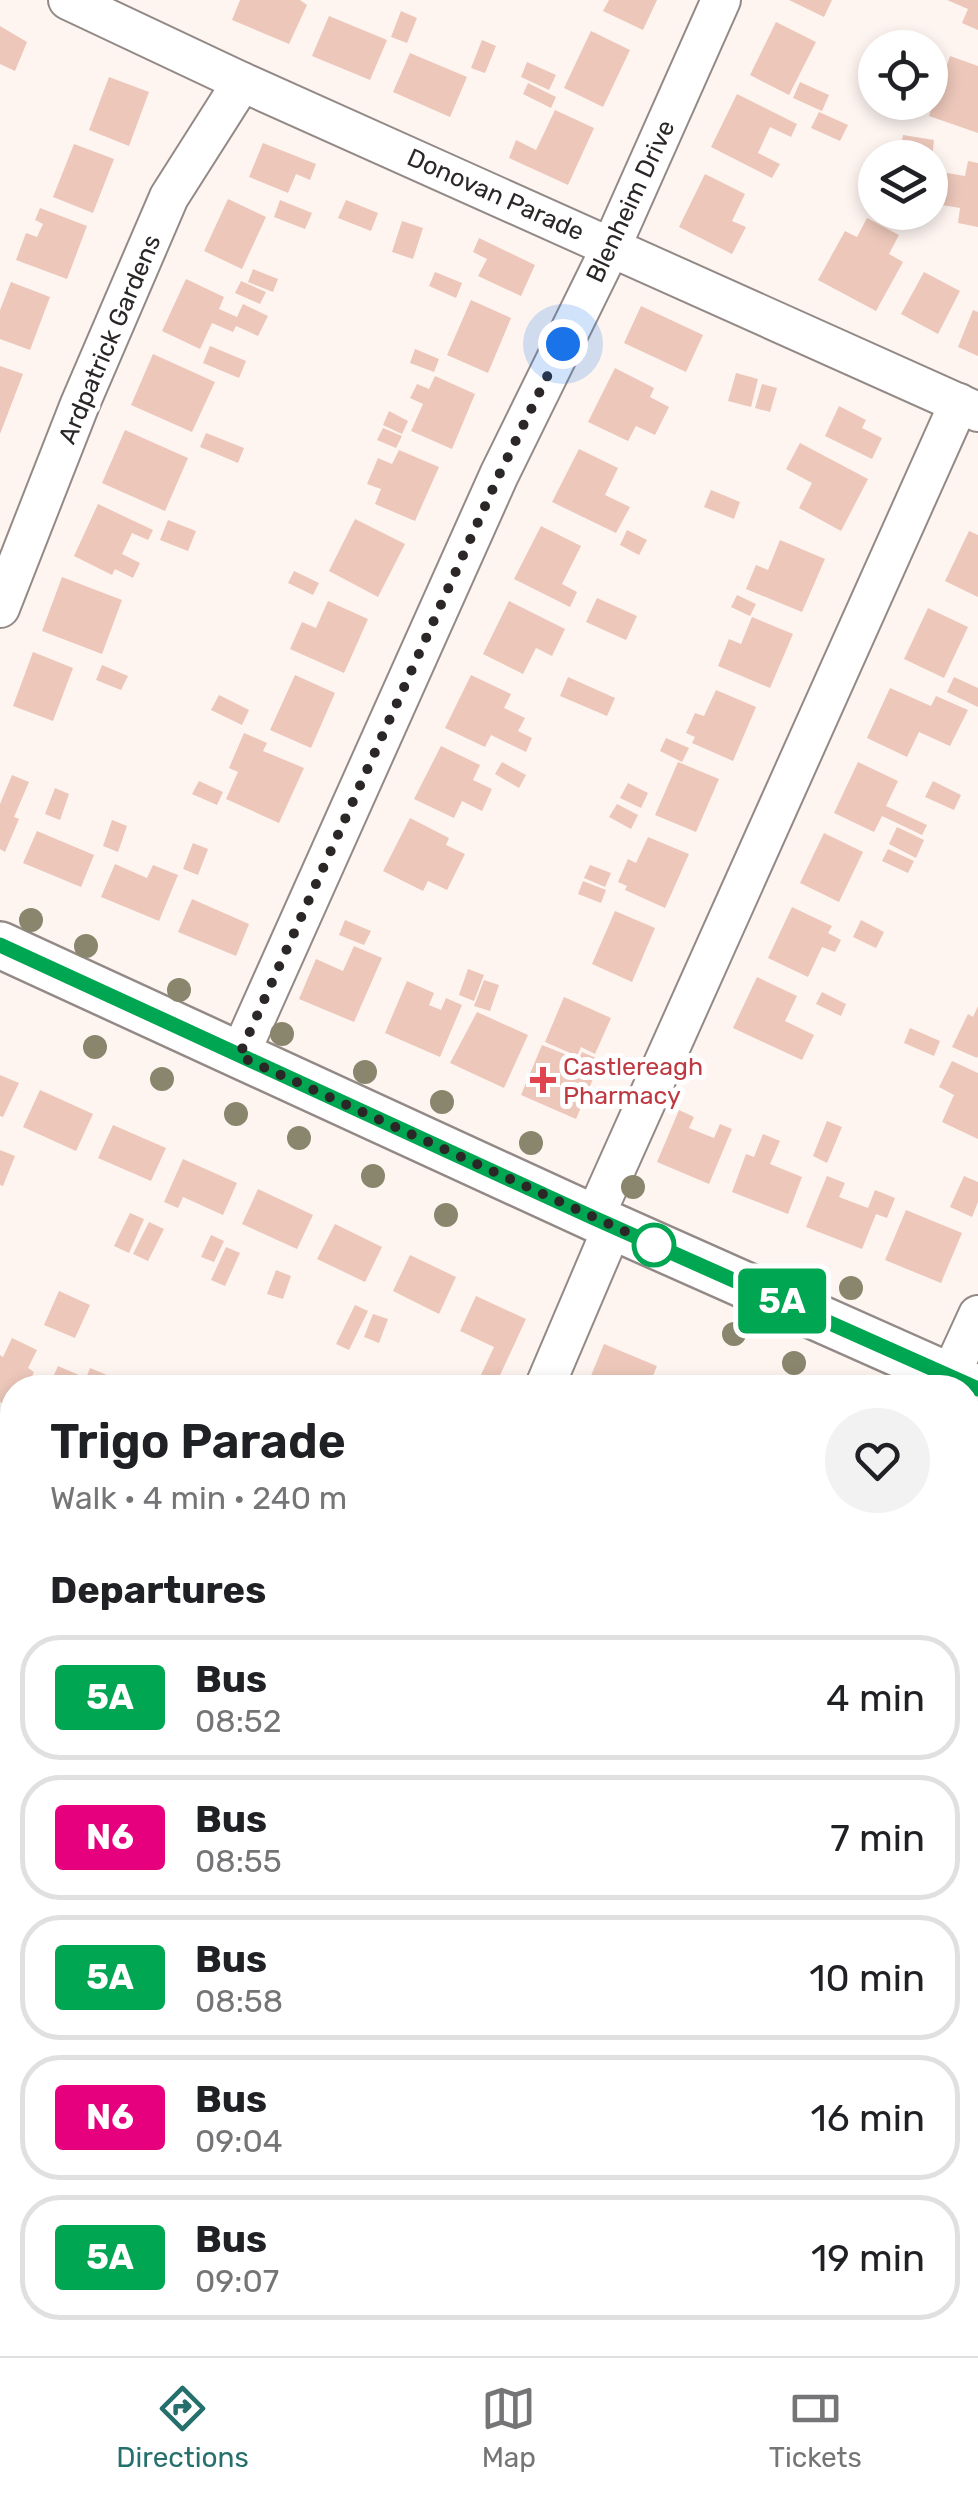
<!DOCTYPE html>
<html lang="en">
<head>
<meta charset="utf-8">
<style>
  :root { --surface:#fff; --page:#f2f2f2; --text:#202124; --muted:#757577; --line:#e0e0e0; --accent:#25706d }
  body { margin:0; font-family:Rubik,sans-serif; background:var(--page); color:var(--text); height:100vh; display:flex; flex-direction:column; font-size:38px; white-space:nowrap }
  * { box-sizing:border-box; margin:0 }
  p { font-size:32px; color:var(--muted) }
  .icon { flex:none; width:55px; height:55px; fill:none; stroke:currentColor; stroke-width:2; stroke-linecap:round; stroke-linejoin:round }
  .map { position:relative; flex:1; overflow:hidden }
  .details { position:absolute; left:0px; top:1375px; width:980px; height:982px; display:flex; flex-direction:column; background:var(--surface); border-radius:40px 40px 0 0; box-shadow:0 5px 15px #0003 }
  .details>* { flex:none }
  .badge { padding:0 20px; border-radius:8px; font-size:35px; line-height:65px }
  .controls { position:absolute; left:858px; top:30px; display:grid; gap:20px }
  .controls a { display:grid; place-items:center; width:90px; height:90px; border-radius:50%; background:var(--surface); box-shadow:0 5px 15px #0003; font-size:50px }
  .you { position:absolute; width:50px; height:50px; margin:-25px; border:8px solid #fff; border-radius:50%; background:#1a73e8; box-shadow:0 0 0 15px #1a73e833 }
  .map>.badge { position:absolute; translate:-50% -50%; box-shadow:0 0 0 5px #fff }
  h2 { padding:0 50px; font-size:38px; line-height:90px }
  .round { display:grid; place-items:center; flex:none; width:105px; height:105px; border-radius:52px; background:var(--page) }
  .headline { display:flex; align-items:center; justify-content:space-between; height:170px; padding:0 50px }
  h1 { font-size:48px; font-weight:600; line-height:75px }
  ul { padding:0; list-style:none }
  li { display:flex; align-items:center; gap:30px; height:125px; margin:0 20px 15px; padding:0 30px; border:5px solid var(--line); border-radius:40px }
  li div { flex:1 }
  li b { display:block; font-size:38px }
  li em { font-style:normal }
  li .badge { min-width:110px; font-weight:700; text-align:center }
  .dock { display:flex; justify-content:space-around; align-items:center; height:140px; border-top:2px solid var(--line); background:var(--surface); font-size:28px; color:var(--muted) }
  .dock a { display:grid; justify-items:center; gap:5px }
  .dock .active { color:var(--accent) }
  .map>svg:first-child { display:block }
  .building { fill:#ecc7ba }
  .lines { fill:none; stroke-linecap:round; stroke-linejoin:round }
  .minor-casing { stroke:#938a87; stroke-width:42 }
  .major-casing { stroke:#938a87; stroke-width:50 }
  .minor { stroke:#fff; stroke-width:38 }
  .major { stroke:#fff; stroke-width:45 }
  .tree { fill:#89866d }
  .line-casing { stroke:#fff; stroke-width:22 }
  .line { stroke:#00a651; stroke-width:15 }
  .walk { stroke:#2b2726; stroke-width:10; stroke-dasharray:0 18 }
  .health-dot { fill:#e0444e; stroke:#fff; stroke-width:4 }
  .stop-dot { fill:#fff; stroke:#00a651; stroke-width:5 }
  .labels { text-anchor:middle; stroke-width:10; stroke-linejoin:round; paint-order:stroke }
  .street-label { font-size:25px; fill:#2b2726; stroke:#fff }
  .health-label { font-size:25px; fill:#be3a42; stroke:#fff; text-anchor:start }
</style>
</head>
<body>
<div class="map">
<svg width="978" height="2356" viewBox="0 0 978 2356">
  <rect width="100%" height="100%" fill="#fef5f1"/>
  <g class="building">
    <polygon points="240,0 300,0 307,5 289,44 232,20"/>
    <polygon points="609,0 657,0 643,30 603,11"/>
    <polygon points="789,0 832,0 824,17"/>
    <polygon points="947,0 978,0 978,30 962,23 968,9"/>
    <polygon points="401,11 417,18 407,43 391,37"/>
    <polygon points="329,16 387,40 370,80 312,56"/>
    <polygon points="776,22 816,42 789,95 750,75"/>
    <polygon points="0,26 27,42 15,71 0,64"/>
    <polygon points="591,31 630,50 603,107 564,88"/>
    <polygon points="482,40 496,46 485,73 471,68"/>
    <polygon points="410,53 467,77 450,117 393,92"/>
    <polygon points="950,56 978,66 978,133 929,116 934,101 930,100 930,66 945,71"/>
    <polygon points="527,62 556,75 549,90 521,77"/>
    <polygon points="109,77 149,92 129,146 89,130"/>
    <polygon points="800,82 829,95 822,111 793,98"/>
    <polygon points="528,83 556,97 551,108 523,94"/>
    <polygon points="737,94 797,124 791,137 770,127 758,153 780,164 772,178 711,147"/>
    <polygon points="555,110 594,128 568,185 509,158 516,140 536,150"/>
    <polygon points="819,112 848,125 840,141 811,128"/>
    <polygon points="903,135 934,140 932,158 900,152"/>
    <polygon points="263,143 316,164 310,180 296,174 288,193 249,177"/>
    <polygon points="74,144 114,159 93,213 53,197"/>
    <polygon points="968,161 978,163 978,227 958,223 960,208 942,205 947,173 965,176"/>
    <polygon points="705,174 745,194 732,221 746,227 732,254 679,227"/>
    <polygon points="228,199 266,217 242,269 204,251"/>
    <polygon points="280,200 312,213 305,229 274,217"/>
    <polygon points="346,200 378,213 371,231 338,218"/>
    <polygon points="40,208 87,226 67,279 16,260 26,233 37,237 43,224 35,220"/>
    <polygon points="867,218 899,235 889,254 903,262 876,311 818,280 845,231 857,237"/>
    <polygon points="402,221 423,228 413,259 392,252"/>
    <polygon points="479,238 535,265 521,296 478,276 487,259 473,252"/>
    <polygon points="253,269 278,279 273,292 248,282"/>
    <polygon points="435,272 462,283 456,298 429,286"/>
    <polygon points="924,272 960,291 938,334 901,314"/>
    <polygon points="186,279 224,297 219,309 237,317 243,304 268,316 258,336 236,326 233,332 212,323 200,349 162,331"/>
    <polygon points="241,281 266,292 260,304 235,293"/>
    <polygon points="11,282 50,297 30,350 0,339 0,310"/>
    <polygon points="471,300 511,318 488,373 447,355"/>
    <polygon points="641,306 703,335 686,372 624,343"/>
    <polygon points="973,310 978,312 978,356 958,347"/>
    <polygon points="210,346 246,361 239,378 203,363"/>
    <polygon points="415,349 439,359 434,372 410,363"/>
    <polygon points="153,354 215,382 192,432 131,405"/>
    <polygon points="0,366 23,374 0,434"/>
    <polygon points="615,368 654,388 650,397 669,407 655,435 636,426 628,441 588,422"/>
    <polygon points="736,373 758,379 751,407 728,401"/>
    <polygon points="435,376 475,394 452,449 411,431 423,404 410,398 417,384 429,389"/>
    <polygon points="762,384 777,388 770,412 755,408"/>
    <polygon points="839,406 866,420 862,428 882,438 872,459 825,436"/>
    <polygon points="389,411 408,421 402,434 383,425"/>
    <polygon points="383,428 402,436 396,448 377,440"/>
    <polygon points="125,430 188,458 165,511 102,483"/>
    <polygon points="206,433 244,448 238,463 200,447"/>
    <polygon points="800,443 868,479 841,531 799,508 812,483 786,469"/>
    <polygon points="579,449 618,468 605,495 630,507 616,533 552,502"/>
    <polygon points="399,450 439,467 415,521 375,504 381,489 367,484 378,458 392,464"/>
    <polygon points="711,490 740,502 734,519 704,507"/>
    <polygon points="98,504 153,530 148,540 132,533 122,554 140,563 133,578 115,569 112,575 74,556"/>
    <polygon points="355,519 405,544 378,597 329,571"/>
    <polygon points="168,520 196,531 188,551 160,540"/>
    <polygon points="541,526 581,546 562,584 577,592 570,607 514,579"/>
    <polygon points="627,530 647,540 639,555 620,545"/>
    <polygon points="969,531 978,535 978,597 945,581"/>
    <polygon points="780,540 825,559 802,612 746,589 756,565 768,570"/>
    <polygon points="294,571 319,583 313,595 288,583"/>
    <polygon points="62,577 122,600 102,654 42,631"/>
    <polygon points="737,595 756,604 750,616 731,607"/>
    <polygon points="597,598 637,616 626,640 586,622"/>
    <polygon points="328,601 368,619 344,673 290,649 302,622 316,628"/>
    <polygon points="509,601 565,629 552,656 536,648 523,674 483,654"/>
    <polygon points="928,608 968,627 944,678 904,659"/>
    <polygon points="752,617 793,634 770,688 718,666 729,639 741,644"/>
    <polygon points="33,652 73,668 53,721 13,706"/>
    <polygon points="102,665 128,676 121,690 96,680"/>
    <polygon points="295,675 335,693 311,748 270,730"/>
    <polygon points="471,675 511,694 504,708 525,718 518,731 532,738 526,752 491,735 485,747 445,728"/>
    <polygon points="568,677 615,698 607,716 560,696"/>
    <polygon points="954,677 978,688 978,707 947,692"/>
    <polygon points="890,688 931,706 936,696 968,710 950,746 919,732 907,757 867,738"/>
    <polygon points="716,690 756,707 733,761 692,743 695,737 686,733 695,713 704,716"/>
    <polygon points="219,695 249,710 242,725 211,710"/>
    <polygon points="244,733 267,743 263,751 304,768 279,823 226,799 238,772 229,768"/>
    <polygon points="666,738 689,748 682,762 660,751"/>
    <polygon points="441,746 480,765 473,780 492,789 482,811 462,801 454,818 414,799"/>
    <polygon points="502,762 526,775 519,788 495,774"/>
    <polygon points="678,762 719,779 696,832 655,815"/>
    <polygon points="858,762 898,781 886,806 927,825 922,835 882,816 874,832 834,813"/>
    <polygon points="12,775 29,782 14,817 19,819 5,852 0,849 0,804"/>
    <polygon points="199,781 223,792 217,805 192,794"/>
    <polygon points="933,781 961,795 954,810 925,797"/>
    <polygon points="628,783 648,793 641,808 620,798"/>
    <polygon points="55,788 69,794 60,820 45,814"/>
    <polygon points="617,804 638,815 631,829 609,817"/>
    <polygon points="410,818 449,838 446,845 465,854 447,890 428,881 423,891 383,871"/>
    <polygon points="112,820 127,826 118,852 103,846"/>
    <polygon points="897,827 924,840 916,858 889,844"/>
    <polygon points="37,831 94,855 81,887 23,863"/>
    <polygon points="824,833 863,852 839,902 800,883"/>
    <polygon points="648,837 689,854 665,908 625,890 627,886 618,882 628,859 636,863"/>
    <polygon points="193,843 208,849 198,875 183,869"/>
    <polygon points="888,849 914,861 908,873 882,861"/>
    <polygon points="115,864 147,878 153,865 178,875 159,921 101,897"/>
    <polygon points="590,865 611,873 605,887 584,878"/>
    <polygon points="583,881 606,890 601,903 578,894"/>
    <polygon points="192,899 249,924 236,956 178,932"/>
    <polygon points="792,907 832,926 828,933 841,940 835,952 822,947 808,977 768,958"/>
    <polygon points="615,911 655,928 632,982 592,964"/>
    <polygon points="345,920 371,931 364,945 339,935"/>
    <polygon points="861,920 884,932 876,948 853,937"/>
    <polygon points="354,946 382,958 354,1022 299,999 316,959 343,971"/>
    <polygon points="468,969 484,975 474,1001 459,995"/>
    <polygon points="757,977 797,996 785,1021 814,1035 802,1060 733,1028"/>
    <polygon points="484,980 499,985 490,1011 474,1006"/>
    <polygon points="407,981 434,993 429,1005 441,1010 446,998 462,1005 440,1057 385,1033"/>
    <polygon points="822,992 846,1004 841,1016 816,1004"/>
    <polygon points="564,997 611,1018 595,1054 581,1047 577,1056 545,1042"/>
    <polygon points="978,1006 978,1056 977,1058 952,1047 968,1014 973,1017"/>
    <polygon points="477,1012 528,1035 504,1088 450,1063"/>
    <polygon points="910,1028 940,1041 934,1056 904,1043"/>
    <polygon points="542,1045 567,1055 563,1066 574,1070 582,1052 601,1060 576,1119 521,1095"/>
    <polygon points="952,1061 978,1073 978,1139 942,1122 954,1095 939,1087"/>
    <polygon points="0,1075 19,1083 3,1117 0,1116"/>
    <polygon points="40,1090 93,1114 76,1151 23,1127"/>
    <polygon points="679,1110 694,1117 689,1128 714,1138 720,1124 732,1129 709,1184 657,1162"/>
    <polygon points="827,1121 842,1127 827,1163 813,1156"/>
    <polygon points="113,1125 166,1148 151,1181 98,1158"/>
    <polygon points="763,1134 780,1141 770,1164 802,1177 788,1214 732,1192 746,1154 754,1157"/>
    <polygon points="0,1150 15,1156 3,1186 0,1185"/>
    <polygon points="183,1159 237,1183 223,1215 183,1197 178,1208 164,1202"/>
    <polygon points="827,1176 845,1183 839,1197 868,1208 875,1190 895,1198 887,1218 876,1214 862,1249 806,1227"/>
    <polygon points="964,1176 978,1182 978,1202 972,1217 950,1207"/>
    <polygon points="258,1189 313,1215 297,1249 242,1224"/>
    <polygon points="906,1210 962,1233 941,1283 885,1260"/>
    <polygon points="130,1213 144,1219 129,1253 114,1246"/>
    <polygon points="149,1222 164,1229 148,1261 133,1254"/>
    <polygon points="335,1224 382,1247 365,1282 317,1259"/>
    <polygon points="211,1235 224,1241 214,1262 201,1257"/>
    <polygon points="226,1247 240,1253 225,1286 211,1280"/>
    <polygon points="410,1255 456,1277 439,1314 393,1291"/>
    <polygon points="276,1270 291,1276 283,1299 267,1294"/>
    <polygon points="59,1291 90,1305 75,1338 44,1325"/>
    <polygon points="476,1296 526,1319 495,1386 479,1379 494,1347 460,1331"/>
    <polygon points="355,1305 368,1311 349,1350 336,1344"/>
    <polygon points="373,1314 388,1319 379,1343 364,1337"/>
    <polygon points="12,1338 37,1350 28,1368 34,1372 27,1388 12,1388 12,1408 0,1402 0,1355 3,1357"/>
    <polygon points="604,1344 657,1366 648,1388 586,1388"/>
    <polygon points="58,1366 86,1378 90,1368 119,1380 115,1388 48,1388"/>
    <polygon points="969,1507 978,1511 978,1555 968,1550"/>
    <polygon points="12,1696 12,1746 3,1728 8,1726 0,1708 0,1702"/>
    <polygon points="978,1791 978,1849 968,1845 968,1817"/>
    <polygon points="0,1945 12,1970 12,2008 0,2014"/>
    <polygon points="968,1964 978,1969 978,2043 968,2038 968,2025 972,2014 968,2012"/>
    <polygon points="7,2099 12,2111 12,2138 0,2144 0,2102"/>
    <polygon points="978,2318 978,2356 960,2356 968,2345"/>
    <polygon points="99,2345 136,2345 142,2356 99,2356 94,2348"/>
    <polygon points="174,2345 208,2345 213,2356 167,2356 164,2350"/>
    <polygon points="339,2345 360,2345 366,2356 324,2356 323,2353"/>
    <polygon points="792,2345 841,2345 836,2356 786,2356"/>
  </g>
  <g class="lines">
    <g class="minor-casing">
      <g id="minor">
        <polyline points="68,0 242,82 978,412"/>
        <polyline points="0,608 80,404 169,197 242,82"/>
        <polyline points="239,1056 499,475 612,245 721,0"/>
        <polyline points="594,1218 959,403"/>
        <polyline points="950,1376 978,1315"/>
        <polyline points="544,1388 613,1226"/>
        <polyline points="0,1464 12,1469"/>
        <polyline points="0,1828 12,1852"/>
        <polyline points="968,1893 978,1898"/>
        <polyline points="968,2187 978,2164"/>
        <polyline points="264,2345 270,2356"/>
        <polyline points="890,2356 895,2345"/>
      </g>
    </g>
    <g class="major-casing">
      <polyline id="major" points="0,945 594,1218 978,1389"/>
    </g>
    <use href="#minor" class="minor"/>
    <use href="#major" class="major"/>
  </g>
  <g class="tree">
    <circle cx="31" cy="920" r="12"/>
    <circle cx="86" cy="946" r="12"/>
    <circle cx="179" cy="990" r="12"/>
    <circle cx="282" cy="1034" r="12"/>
    <circle cx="95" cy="1047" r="12"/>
    <circle cx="365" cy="1072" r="12"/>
    <circle cx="162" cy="1079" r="12"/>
    <circle cx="442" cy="1102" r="12"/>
    <circle cx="236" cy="1114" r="12"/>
    <circle cx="299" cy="1138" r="12"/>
    <circle cx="531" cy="1143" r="12"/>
    <circle cx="373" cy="1176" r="12"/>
    <circle cx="633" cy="1187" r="12"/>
    <circle cx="446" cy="1215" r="12"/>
    <circle cx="851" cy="1288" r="12"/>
    <circle cx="734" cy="1334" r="12"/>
    <circle cx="794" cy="1363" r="12"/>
  </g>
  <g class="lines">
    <g class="line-casing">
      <polyline id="line" points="0,945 594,1218 978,1389"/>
    </g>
    <use href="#line" class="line"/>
    <polyline class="walk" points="563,344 499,475 239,1056 664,1249 654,1245"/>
  </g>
  <path class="health-dot" d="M538 1065h10v10h10v10h-10v10h-10v-10h-10v-10h10z"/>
  <circle class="stop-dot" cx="654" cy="1245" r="20"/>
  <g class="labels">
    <g class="street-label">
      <text transform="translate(496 194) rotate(24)" y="9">Donovan Parade</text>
      <text transform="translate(630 201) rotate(-65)" y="9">Blenheim Drive</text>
      <text transform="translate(109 339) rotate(-67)" y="9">Ardpatrick Gardens</text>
    </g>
    <g class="health-label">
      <text x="563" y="1075">Castlereagh<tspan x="563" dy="29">Pharmacy</tspan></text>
    </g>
  </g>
</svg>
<div class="controls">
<a><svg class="icon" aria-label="locate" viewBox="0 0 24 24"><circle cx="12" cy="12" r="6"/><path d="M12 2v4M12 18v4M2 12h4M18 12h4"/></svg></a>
<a><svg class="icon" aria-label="layers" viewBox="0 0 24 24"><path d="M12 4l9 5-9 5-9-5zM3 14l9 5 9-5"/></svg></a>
</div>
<div class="you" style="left:563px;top:344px"></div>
<b class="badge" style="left:782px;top:1301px;background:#00a651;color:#fff">5A</b>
<section class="details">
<div class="headline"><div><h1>Trigo Parade</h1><p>Walk · 4 min · 240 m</p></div><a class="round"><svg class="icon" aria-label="heart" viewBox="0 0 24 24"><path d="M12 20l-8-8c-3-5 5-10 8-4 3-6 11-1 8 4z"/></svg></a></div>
<h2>Departures</h2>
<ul>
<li><span class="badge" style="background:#00a651;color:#fff">5A</span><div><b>Bus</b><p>08:52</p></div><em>4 min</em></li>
<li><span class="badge" style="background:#e6007e;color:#fff">N6</span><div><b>Bus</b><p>08:55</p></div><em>7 min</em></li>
<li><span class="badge" style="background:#00a651;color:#fff">5A</span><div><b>Bus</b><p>08:58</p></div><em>10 min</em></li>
<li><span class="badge" style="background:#e6007e;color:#fff">N6</span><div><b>Bus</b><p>09:04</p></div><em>16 min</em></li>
<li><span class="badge" style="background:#00a651;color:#fff">5A</span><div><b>Bus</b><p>09:07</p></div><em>19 min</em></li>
</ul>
</section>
</div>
<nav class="dock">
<a class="active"><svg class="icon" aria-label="directions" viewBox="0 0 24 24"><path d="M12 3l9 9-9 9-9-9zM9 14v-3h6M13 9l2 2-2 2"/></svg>Directions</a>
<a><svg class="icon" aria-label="map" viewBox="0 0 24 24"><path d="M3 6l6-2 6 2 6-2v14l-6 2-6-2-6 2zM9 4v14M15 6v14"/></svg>Map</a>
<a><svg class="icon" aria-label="tickets" viewBox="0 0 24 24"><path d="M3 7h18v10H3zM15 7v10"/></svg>Tickets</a>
</nav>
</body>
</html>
